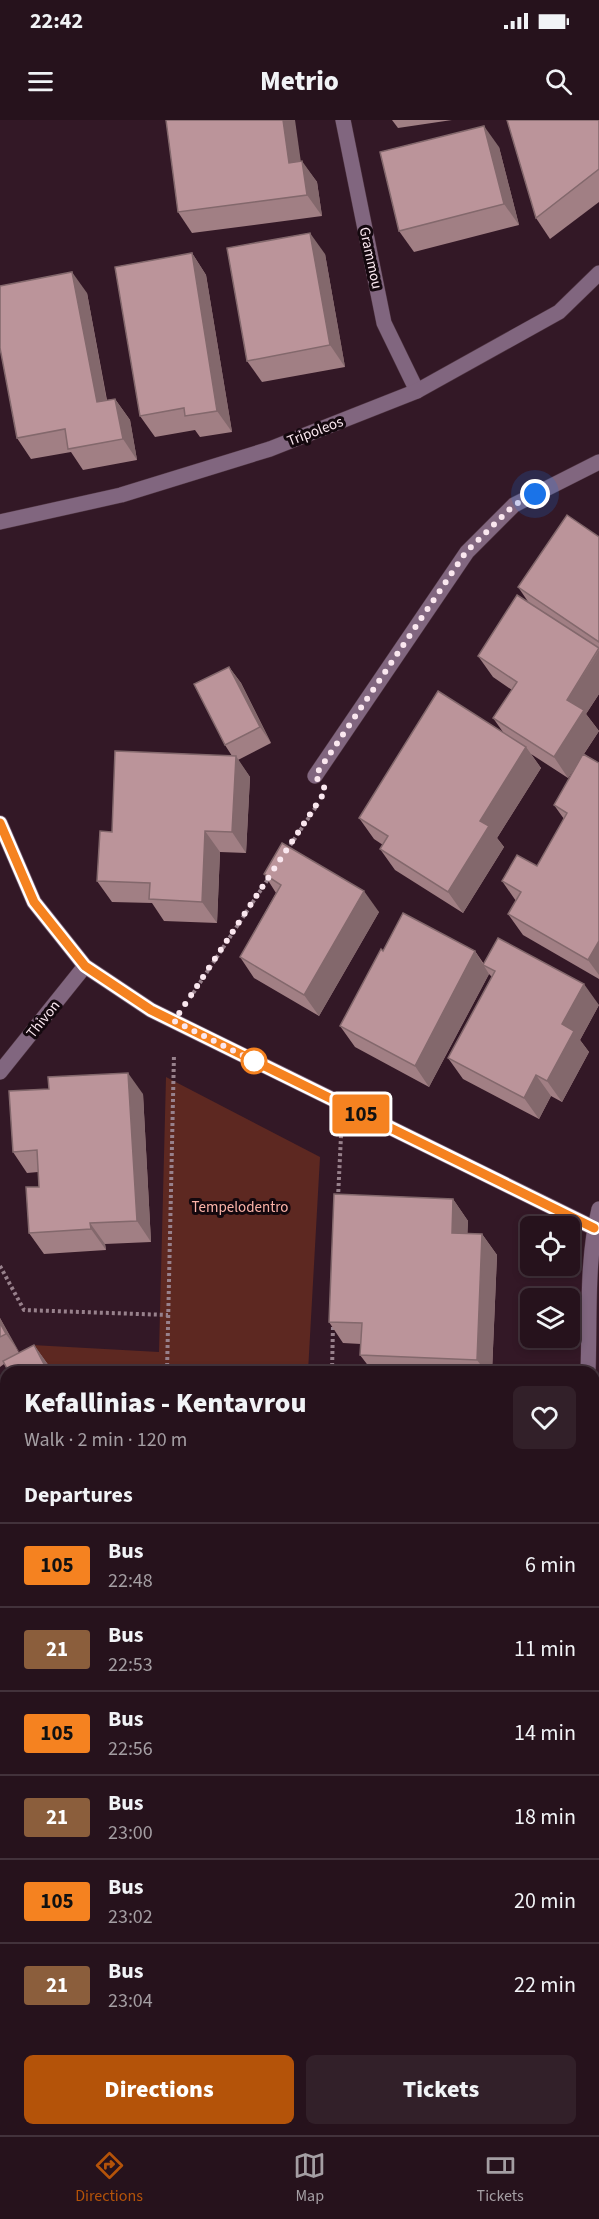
<!DOCTYPE html>
<html lang="en">
<head>
<meta charset="utf-8">
<style>
  :root { --surface:#26121c; --page:#322029; --text:#f1f3f6; --muted:#a49ea3; --line:#42323b; --accent:#b45309 }
  body { margin:0; font-family:"Source Sans 3",sans-serif; background:var(--page); color:var(--text); height:100vh; display:flex; flex-direction:column; font-size:22px; white-space:nowrap }
  * { box-sizing:border-box; margin:0 }
  p { font-size:20px; color:var(--muted) }
  .icon { flex:none; width:33px; height:33px; fill:none; stroke:currentColor; stroke-width:2; stroke-linecap:round; stroke-linejoin:round }
  .map { position:relative; flex:1; overflow:hidden }
  .details { position:absolute; left:0px; top:1246px; width:600px; height:770px; display:flex; flex-direction:column; background:var(--surface); border-radius:18px 18px 0 0; box-shadow:0 3px 9px #0003,0 0 0 2px var(--line) }
  .details>* { flex:none }
  .badge { padding:0 12px; border-radius:4px; font-size:21px; line-height:39px }
  .fabs { position:absolute; left:520px; top:1096px; display:grid; gap:12px }
  .fabs a { display:grid; place-items:center; width:60px; height:60px; border-radius:9px; background:var(--surface); box-shadow:0 3px 9px #0003,0 0 0 2px var(--line); font-size:30px }
  .you { position:absolute; width:30px; height:30px; margin:-15px; border:4px solid #fff; border-radius:50%; background:#1a73e8; box-shadow:0 0 0 9px #1a73e833 }
  .map>.badge { position:absolute; translate:-50% -50%; box-shadow:0 0 0 3px #fff }
  h2 { padding:0 24px; font-size:22px; line-height:54px }
  .round { display:grid; place-items:center; flex:none; width:63px; height:63px; border-radius:9px; background:var(--page) }
  .overview { display:flex; align-items:center; justify-content:space-between; height:102px; padding:0 24px }
  h1 { font-size:28px; font-weight:800; line-height:45px }
  .button { display:flex; gap:12px; margin-top:auto; padding:12px 24px }
  .button a { flex:1; height:69px; border-radius:9px; background:var(--accent); color:#fff; font-size:24px; font-weight:800; line-height:69px; text-align:center }
  .button a+a { background:var(--page); color:var(--text) }
  ul { padding:0; list-style:none }
  li { display:flex; align-items:center; gap:18px; height:84px; padding:0 24px; border-top:2px solid var(--line) }
  li div { flex:1 }
  li b { display:block; font-size:22px }
  li em { font-style:normal }
  li .badge { min-width:66px; font-weight:700; text-align:center }
  .status { display:flex; justify-content:space-between; align-items:center; height:42px; padding:0 30px; background:var(--surface); direction:ltr }
  .status svg { height:16px; fill:currentColor }
  header { display:flex; justify-content:space-between; align-items:center; height:78px; padding:0 24px; background:var(--surface); font-size:27px; font-weight:800 }
  .tab-bar { display:flex; justify-content:space-around; align-items:center; height:84px; border-top:2px solid var(--line); background:var(--surface); font-size:16px; color:var(--muted) }
  .tab-bar a { display:grid; justify-items:center; gap:3px }
  .tab-bar .selected { color:var(--accent) }
  .map>svg:first-child { display:block }
  .green { fill:#5d2821 }
  .lines { fill:none; stroke-linecap:round; stroke-linejoin:round }
  .minor-casing { stroke:#4f3542; stroke-width:16 }
  .path { stroke:#98818c; stroke-width:4; stroke-dasharray:3 3; stroke-linecap:butt }
  .minor { stroke:#81667f; stroke-width:15 }
  .wall { fill:#a17f84 }
  .shaded-wall { fill:#83686c }
  .building { fill:#bb949a; stroke:#83686c; stroke-width:1.5 }
  .line-casing { stroke:#fff; stroke-width:14 }
  .line { stroke:#f58220; stroke-width:9 }
  .walk { stroke:#fae7ef; stroke-width:6; stroke-dasharray:0 10.8 }
  .stop-dot { fill:#fff; stroke:#f58220; stroke-width:3 }
  .labels { text-anchor:middle; stroke-width:6; stroke-linejoin:round; paint-order:stroke }
  .street-label { font-size:15px; fill:#fae7ef; stroke:#14080e }
  .park-label { font-size:15px; fill:#fcb4a9; stroke:#14080e }
</style>
</head>
<body>
<div class="status"><b>22:42</b><svg viewBox="0 0 49 12"><path d="M0 12V9h3v3zM5 12V6h3v6zM10 12V3h3v9zM15 12V0h3v12zM26 1h20v11H26zM47 4h2v5h-2z"/></svg></div>
<header><svg class="icon" aria-label="menu" viewBox="0 0 24 24"><path d="M4 6h16M4 12h16M4 18h16"/></svg>Metrio<svg class="icon" aria-label="search" viewBox="0 0 24 24"><circle cx="10" cy="10" r="6"/><path d="M15 15l6 6"/></svg></header>
<div class="map">
<svg width="599" height="2015" viewBox="0 0 599 2015">
  <rect width="100%" height="100%" fill="#331826"/>
  <polygon class="green" points="166,957 320,1037 308,1252 49,1252 32,1225 159,1232"/>
  <g class="lines">
    <g class="minor-casing">
      <g id="minor">
        <polyline points="343,0 384,203 417,271"/>
        <polyline points="0,402 121,375 270,329 417,271 559,192 599,153"/>
        <polyline points="315,656 467,432 514,385 599,342"/>
        <polyline points="0,703 34,782 85,846 151,890 594,1108"/>
        <polyline points="0,952 85,846"/>
        <path d="M 588,1252 C 590,1199 586,1141 599,1089"/>
        <polyline points="0,1504 6,1514"/>
        <polyline points="564,2015 564,2010"/>
      </g>
    </g>
    <g class="path">
      <polyline points="287,730 318,684"/>
      <polyline points="190,878 270,756"/>
      <polyline points="338,1078 341,1016"/>
      <polyline points="0,1146 24,1190 168,1195"/>
      <polyline points="167,1252 174,934"/>
      <polyline points="332,1252 333,1205"/>
      <polyline points="594,1524 599,1525"/>
      <polyline points="169,2010 169,2015"/>
      <polyline points="435,2015 484,2010"/>
    </g>
    <use href="#minor" class="minor"/>
  </g>
  <g class="wall">
    <polygon points="392,0 452,0 398,8"/>
    <polygon points="599,0 599,82 550,119 536,98"/>
    <polygon points="499,27 519,105 414,132 399,111"/>
    <polygon points="301,41 317,62 322,96 192,113 178,92"/>
    <polygon points="192,133 206,155 232,312 200,317 195,310 155,317 140,296"/>
    <polygon points="325,134 345,247 262,262 247,241"/>
    <polygon points="87,173 107,280 115,279 130,300 137,340 83,350 71,332 31,339 17,318"/>
    <polygon points="599,417 599,574 586,594 599,611 584,634 599,643 599,859 523,815 508,794 516,781 502,761 537,746 564,699 554,685 577,645 568,658 531,634 541,648 497,718 504,727 463,793 395,750 380,729 383,725 374,719 359,698 503,612 493,598 512,570 493,557 478,536 529,483 518,467"/>
    <polygon points="229,547 241,563 271,623 238,640 250,657 246,733 220,732 217,803 164,801 152,783 112,782 97,761 112,712 232,636 225,625"/>
    <polygon points="264,754 379,792 319,896 254,858 240,837 276,773"/>
    <polygon points="475,831 484,844 599,885 580,920 589,932 562,982 551,976 539,999 463,959 448,938 492,857 489,854 429,967 355,927 340,906"/>
    <polygon points="143,974 151,1122 105,1124 106,1130 44,1134 29,1113 39,1067 38,1052 27,1053 13,1032"/>
    <polygon points="453,1079 468,1101 467,1114 482,1114 497,1135 492,1252 373,1252 360,1235 361,1224 343,1223 329,1202"/>
    <polygon points="0,1198 19,1233 34,1225 49,1246 4,1244 0,1247"/>
    <polygon points="6,1262 6,1383 0,1386 0,1265"/>
  </g>
  <g class="shaded-wall">
    <polygon points="283,0 295,0 304,64 289,43"/>
    <polygon points="484,6 499,27 519,105 504,84"/>
    <polygon points="302,41 317,62 322,96 307,75"/>
    <polygon points="310,113 325,134 345,247 330,225"/>
    <polygon points="192,133 206,155 232,312 217,291"/>
    <polygon points="72,152 87,173 111,304 97,282"/>
    <polygon points="115,279 130,300 137,340 123,319"/>
    <polygon points="599,530 599,574 586,594 599,611 568,658 554,637 567,580"/>
    <polygon points="229,547 241,563 271,623 260,607"/>
    <polygon points="526,627 541,648 497,718 504,727 463,793 448,772 480,701"/>
    <polygon points="236,636 250,657 246,733 232,712"/>
    <polygon points="205,711 220,732 217,803 202,782"/>
    <polygon points="364,771 379,792 319,896 304,875"/>
    <polygon points="599,821 599,855 588,840"/>
    <polygon points="475,831 489,854 429,967 415,946"/>
    <polygon points="584,864 599,885 580,920 589,932 562,982 547,961 562,904"/>
    <polygon points="128,953 143,974 151,1122 137,1101"/>
    <polygon points="536,955 551,976 539,999 524,978"/>
    <polygon points="453,1079 468,1101 467,1134 452,1113"/>
    <polygon points="90,1103 105,1124 106,1130 91,1109"/>
    <polygon points="482,1114 497,1135 492,1252 486,1252 477,1240"/>
    <polygon points="0,1198 21,1235 6,1214 0,1203"/>
    <polygon points="34,1225 49,1246 52,1252 48,1252"/>
    <polygon points="0,1980 4,2015 0,2015"/>
    <rect x="55" y="2010" width="6" height="5"/>
  </g>
  <g class="building">
    <polygon points="166,0 283,0 289,43 302,41 307,75 178,92"/>
    <polygon points="507,0 599,0 599,49 536,98"/>
    <polygon points="484,6 504,84 399,111 380,32"/>
    <polygon points="310,113 330,225 247,241 227,128"/>
    <polygon points="192,133 217,291 185,296 184,288 140,296 115,147"/>
    <polygon points="72,152 97,282 115,279 123,319 68,329 65,309 17,318 0,228 0,166"/>
    <polygon points="567,395 599,417 599,522 518,467"/>
    <polygon points="517,475 599,528 567,580 584,590 554,637 493,598 517,562 478,536"/>
    <polygon points="229,547 260,607 225,625 194,564"/>
    <polygon points="438,571 526,627 480,701 489,706 448,772 380,729 388,716 359,698"/>
    <polygon points="115,631 236,636 232,712 205,711 202,782 149,779 150,763 97,761 100,711 112,712"/>
    <polygon points="583,634 599,643 599,821 588,840 508,794 521,772 502,761 517,735 537,746 567,693 554,685"/>
    <polygon points="282,723 364,771 304,875 240,837 281,765 264,754"/>
    <polygon points="403,793 475,831 415,946 340,906 381,829 383,831"/>
    <polygon points="498,818 584,864 562,904 574,911 547,961 536,955 524,978 448,938 495,851 483,845"/>
    <polygon points="128,953 137,1101 90,1103 91,1109 29,1113 26,1067 39,1067 37,1030 13,1032 9,971 49,969 48,957"/>
    <polygon points="334,1074 453,1079 452,1113 482,1114 477,1240 360,1235 362,1203 329,1202"/>
    <polygon points="0,1203 6,1214 0,1217"/>
    <polygon points="34,1225 48,1252 9,1252 3,1241"/>
    <polygon points="6,1262 6,1354 0,1358 0,1265"/>
    <polygon points="6,1388 6,1455 0,1445 0,1392"/>
    <polygon points="6,1684 6,1767 0,1740 0,1685"/>
    <rect x="27" y="2010" width="28" height="5"/>
  </g>
  <g class="lines">
    <g class="line-casing">
      <polyline id="line" points="0,703 34,782 85,846 151,890 594,1108"/>
    </g>
    <use href="#line" class="line"/>
    <polyline class="walk" points="254,941 258,943 174,901 326,670 315,656 466,432 514,385 535,374"/>
  </g>
  <circle class="stop-dot" cx="254" cy="941" r="12"/>
  <g class="labels">
    <g class="street-label">
      <text transform="translate(371 138) rotate(78)" y="5">Grammou</text>
      <text transform="translate(315 311) rotate(-21)" y="5">Tripoleos</text>
      <text transform="translate(43 899) rotate(-51)" y="5">Thivon</text>
    </g>
    <g class="park-label">
      <text x="240" y="1092">Tempelodentro</text>
    </g>
  </g>
</svg>
<div class="fabs">
<a><svg class="icon" aria-label="locate" viewBox="0 0 24 24"><circle cx="12" cy="12" r="6"/><path d="M12 2v4M12 18v4M2 12h4M18 12h4"/></svg></a>
<a><svg class="icon" aria-label="layers" viewBox="0 0 24 24"><path d="M12 4l9 5-9 5-9-5zM3 14l9 5 9-5"/></svg></a>
</div>
<div class="you" style="left:535px;top:374px"></div>
<b class="badge" style="left:361px;top:994px;background:#f58220;color:#111">105</b>
<section class="details">
<div class="overview"><div><h1>Kefallinias - Kentavrou</h1><p>Walk · 2 min · 120 m</p></div><a class="round"><svg class="icon" aria-label="heart" viewBox="0 0 24 24"><path d="M12 20l-8-8c-3-5 5-10 8-4 3-6 11-1 8 4z"/></svg></a></div>
<h2>Departures</h2>
<ul>
<li><span class="badge" style="background:#f58220;color:#111">105</span><div><b>Bus</b><p>22:48</p></div><em>6 min</em></li>
<li><span class="badge" style="background:#8b5e3c;color:#fff">21</span><div><b>Bus</b><p>22:53</p></div><em>11 min</em></li>
<li><span class="badge" style="background:#f58220;color:#111">105</span><div><b>Bus</b><p>22:56</p></div><em>14 min</em></li>
<li><span class="badge" style="background:#8b5e3c;color:#fff">21</span><div><b>Bus</b><p>23:00</p></div><em>18 min</em></li>
<li><span class="badge" style="background:#f58220;color:#111">105</span><div><b>Bus</b><p>23:02</p></div><em>20 min</em></li>
<li><span class="badge" style="background:#8b5e3c;color:#fff">21</span><div><b>Bus</b><p>23:04</p></div><em>22 min</em></li>
</ul>
<div class="button"><a>Directions</a><a>Tickets</a></div>
</section>
</div>
<nav class="tab-bar">
<a class="selected"><svg class="icon" aria-label="directions" viewBox="0 0 24 24"><path d="M12 3l9 9-9 9-9-9zM9 14v-3h6M13 9l2 2-2 2"/></svg>Directions</a>
<a><svg class="icon" aria-label="map" viewBox="0 0 24 24"><path d="M3 6l6-2 6 2 6-2v14l-6 2-6-2-6 2zM9 4v14M15 6v14"/></svg>Map</a>
<a><svg class="icon" aria-label="tickets" viewBox="0 0 24 24"><path d="M3 7h18v10H3zM15 7v10"/></svg>Tickets</a>
</nav>
</body>
</html>
